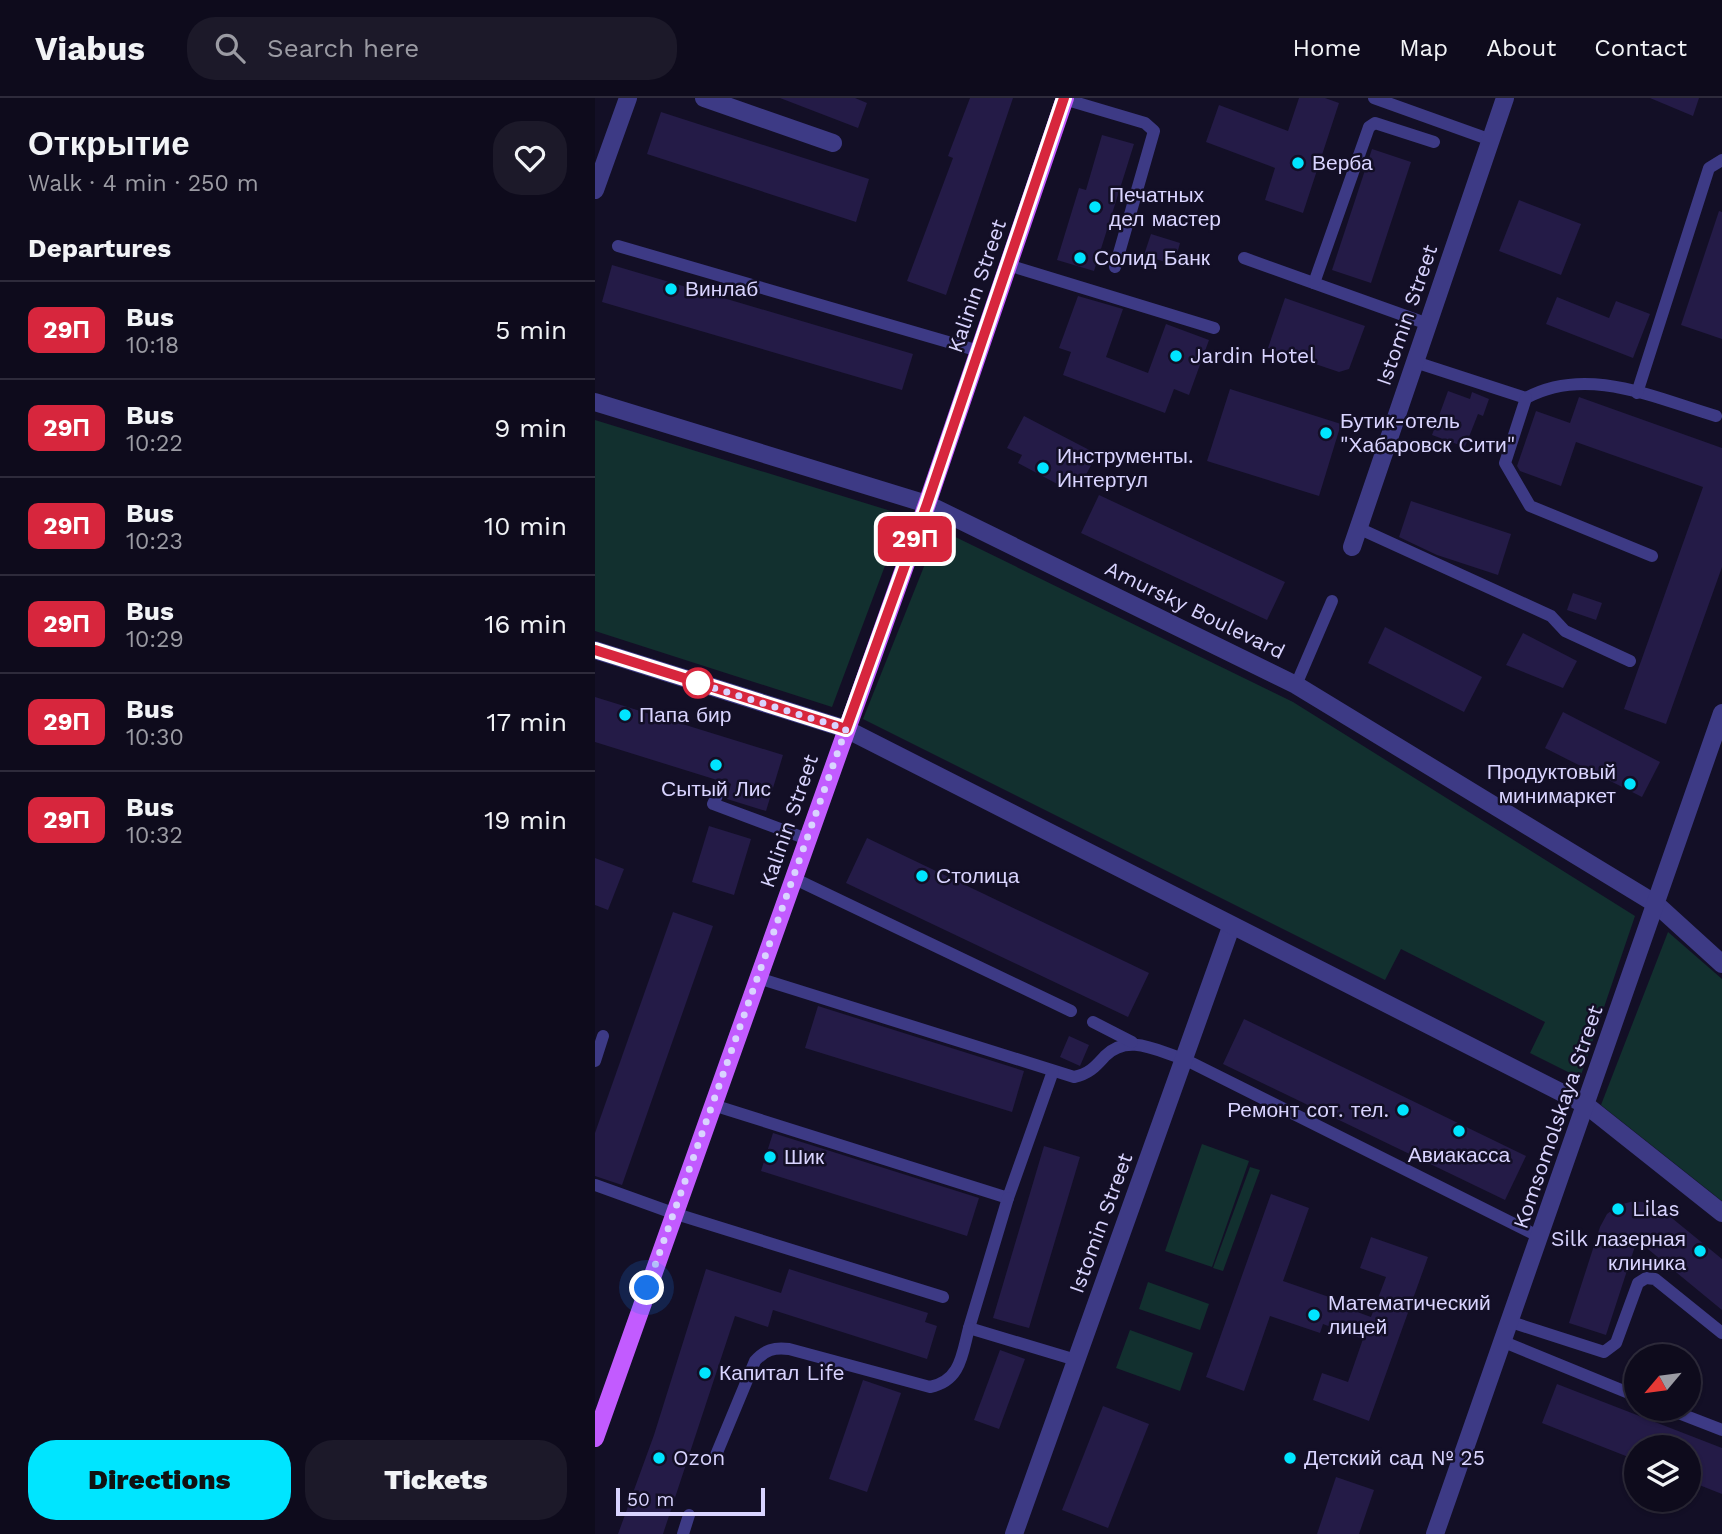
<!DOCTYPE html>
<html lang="en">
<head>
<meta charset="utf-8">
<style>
  :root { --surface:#0e0b1c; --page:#1c1929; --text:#f1f3f6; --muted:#9b9ba3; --line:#2e2b3b; --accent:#00e5ff }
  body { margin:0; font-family:"Work Sans",sans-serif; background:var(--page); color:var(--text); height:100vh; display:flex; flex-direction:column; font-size:26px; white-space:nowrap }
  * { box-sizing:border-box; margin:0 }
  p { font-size:23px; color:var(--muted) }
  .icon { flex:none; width:38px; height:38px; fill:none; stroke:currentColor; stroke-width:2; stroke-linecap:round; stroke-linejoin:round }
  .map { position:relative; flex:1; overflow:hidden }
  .sheet { display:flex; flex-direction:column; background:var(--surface); width:595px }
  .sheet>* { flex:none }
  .badge { padding:0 14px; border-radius:10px; font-size:24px; line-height:46px }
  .needle { width:46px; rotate:241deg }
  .buttons { position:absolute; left:1029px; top:1246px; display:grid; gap:14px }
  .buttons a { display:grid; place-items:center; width:77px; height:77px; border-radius:50%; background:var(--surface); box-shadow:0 2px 5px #0004,0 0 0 2px var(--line); font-size:35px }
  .scale { position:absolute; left:21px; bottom:18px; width:149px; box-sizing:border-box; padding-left:7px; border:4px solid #d9d4ff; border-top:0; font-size:19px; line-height:24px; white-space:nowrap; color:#d9d4ff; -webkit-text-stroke:5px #130f26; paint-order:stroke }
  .you { position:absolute; width:35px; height:35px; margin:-18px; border:5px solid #fff; border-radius:50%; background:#1a73e8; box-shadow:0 0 0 10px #1a73e833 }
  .map>.badge { position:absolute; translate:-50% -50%; box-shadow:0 0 0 4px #fff }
  h2 { padding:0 28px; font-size:26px; line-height:63px }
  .round { display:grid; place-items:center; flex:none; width:74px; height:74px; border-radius:28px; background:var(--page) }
  .headline { display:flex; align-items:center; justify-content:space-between; height:119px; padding:0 28px }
  h1 { font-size:33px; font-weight:800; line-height:52px }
  .button { display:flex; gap:14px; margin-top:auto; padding:14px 28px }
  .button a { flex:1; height:80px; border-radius:28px; background:var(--accent); color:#111; font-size:28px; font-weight:800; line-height:80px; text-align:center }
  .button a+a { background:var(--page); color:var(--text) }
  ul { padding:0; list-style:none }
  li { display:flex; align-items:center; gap:21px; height:98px; padding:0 28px; border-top:2px solid var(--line) }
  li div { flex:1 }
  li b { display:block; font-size:26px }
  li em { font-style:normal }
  li .badge { min-width:77px; font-weight:700; text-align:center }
  header { display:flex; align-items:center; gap:42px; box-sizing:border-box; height:98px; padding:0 35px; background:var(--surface); border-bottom:2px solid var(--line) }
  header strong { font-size:33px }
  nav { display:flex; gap:38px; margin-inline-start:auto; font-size:24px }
  .search { width:490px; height:63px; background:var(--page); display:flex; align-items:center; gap:18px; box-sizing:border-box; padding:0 24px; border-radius:28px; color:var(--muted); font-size:26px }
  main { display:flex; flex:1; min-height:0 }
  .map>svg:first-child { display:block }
  .green { fill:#12302f }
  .building { fill:#241b47 }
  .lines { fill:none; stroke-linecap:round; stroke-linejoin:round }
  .service { stroke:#3d3a85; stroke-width:12 }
  .minor { stroke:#3d3a85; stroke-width:18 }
  .tertiary { stroke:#3d3a85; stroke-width:18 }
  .primary { stroke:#c25bff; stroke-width:18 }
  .line-casing { stroke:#fff; stroke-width:16 }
  .line { stroke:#d7263d; stroke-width:10 }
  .walk { stroke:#d9d4ff; stroke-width:7; stroke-dasharray:0 12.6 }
  .poi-dot { fill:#00e5ff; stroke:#130f26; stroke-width:2.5 }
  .stop-dot { fill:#fff; stroke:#d7263d; stroke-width:3.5 }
  .labels { text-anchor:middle; stroke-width:5; stroke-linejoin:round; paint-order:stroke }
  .poi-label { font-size:21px; fill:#d9d4ff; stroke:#130f26; text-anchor:start }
  .street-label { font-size:21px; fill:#d9d4ff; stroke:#130f26 }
</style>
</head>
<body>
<header>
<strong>Viabus</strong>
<div class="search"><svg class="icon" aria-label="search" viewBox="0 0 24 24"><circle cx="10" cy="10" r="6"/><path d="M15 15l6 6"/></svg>Search here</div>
<nav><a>Home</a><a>Map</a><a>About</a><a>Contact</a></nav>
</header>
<main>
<section class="sheet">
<div class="headline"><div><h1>Открытие</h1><p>Walk · 4 min · 250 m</p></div><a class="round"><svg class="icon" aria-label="heart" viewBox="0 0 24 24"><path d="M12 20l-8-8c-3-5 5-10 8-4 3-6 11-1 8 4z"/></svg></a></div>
<h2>Departures</h2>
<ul>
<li><span class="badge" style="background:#d7263d;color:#fff">29П</span><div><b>Bus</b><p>10:18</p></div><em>5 min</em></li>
<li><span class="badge" style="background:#d7263d;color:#fff">29П</span><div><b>Bus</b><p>10:22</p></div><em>9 min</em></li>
<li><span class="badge" style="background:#d7263d;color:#fff">29П</span><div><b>Bus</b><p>10:23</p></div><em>10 min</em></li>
<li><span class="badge" style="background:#d7263d;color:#fff">29П</span><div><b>Bus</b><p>10:29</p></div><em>16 min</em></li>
<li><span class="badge" style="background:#d7263d;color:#fff">29П</span><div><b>Bus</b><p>10:30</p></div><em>17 min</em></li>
<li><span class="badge" style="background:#d7263d;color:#fff">29П</span><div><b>Bus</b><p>10:32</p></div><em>19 min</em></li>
</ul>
<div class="button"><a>Directions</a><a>Tickets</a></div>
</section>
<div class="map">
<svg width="1127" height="1436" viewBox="0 0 1127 1436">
  <rect width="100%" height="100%" fill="#130f26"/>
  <g class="green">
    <polygon points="0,322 309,417 237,609 0,533"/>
    <polygon points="344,431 698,604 1040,818 985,980 935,955 950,924 806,851 790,882 268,621"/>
    <polygon points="1073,834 1127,881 1127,1103 1006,1007"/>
    <polygon points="607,1046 654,1063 617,1169 570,1153"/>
    <polygon points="655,1069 665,1072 628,1173 618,1170"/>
    <polygon points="553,1184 614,1206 605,1232 544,1211"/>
    <polygon points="535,1232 598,1255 585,1293 521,1270"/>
  </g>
  <g class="building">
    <polygon points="185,0 260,0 272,5 263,30"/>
    <polygon points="375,0 418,0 351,197 312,183 358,60 353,58"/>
    <polygon points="704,0 730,0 744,5 708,115 670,102 680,70 611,44 624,7 693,33"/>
    <polygon points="1055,0 1104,0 1098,18"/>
    <polygon points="66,14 274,81 261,124 52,56"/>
    <polygon points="507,37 539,46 499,173 462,162 484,90 491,92"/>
    <polygon points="777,51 816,64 776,185 737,172"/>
    <polygon points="924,102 986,126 966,177 904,153"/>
    <polygon points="1124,113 1127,114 1127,241 1086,227"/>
    <polygon points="556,136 585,145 579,167 549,157"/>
    <polygon points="17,167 318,256 307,292 7,204"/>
    <polygon points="483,198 528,211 511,259 553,275 571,226 614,242 594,297 579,291 570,315 468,277 476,254 464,250"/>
    <polygon points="962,199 1014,220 1021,203 1055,216 1038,260 951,226"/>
    <polygon points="690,200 770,228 754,271 744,274 673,250"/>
    <polygon points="635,291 746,326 724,398 612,363"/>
    <polygon points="853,293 875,301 877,294 894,301 888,318 883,316 870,349 837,337"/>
    <polygon points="984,299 1127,350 1127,469 1071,626 1029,611 1108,389 981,344 966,388 925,373 922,368 941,313 975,325"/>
    <polygon points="429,318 502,356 485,388 470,380 466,388 423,365 427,357 412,350"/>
    <polygon points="504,397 690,484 672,522 486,435"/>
    <polygon points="816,403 916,436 903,477 842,457 804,439"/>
    <polygon points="978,495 1007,505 1001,522 972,512"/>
    <polygon points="790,529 887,579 869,614 773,565"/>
    <polygon points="928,535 982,563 968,590 911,567"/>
    <polygon points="0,599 188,657 171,713 132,701 136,686 129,681 122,682 0,644"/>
    <polygon points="968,614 1065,664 1047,699 950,650"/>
    <polygon points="114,728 156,741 139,797 97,784"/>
    <polygon points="272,740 554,875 533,919 251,785"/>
    <polygon points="0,760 29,771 13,812 0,807"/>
    <polygon points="78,814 118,828 27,1087 0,1078 0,1035"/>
    <polygon points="223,908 429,973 417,1014 210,950"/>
    <polygon points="649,921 931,1058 910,1102 628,966"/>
    <polygon points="474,938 494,947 485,968 465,959"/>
    <polygon points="178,1035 384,1100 372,1138 166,1073"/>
    <polygon points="449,1048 485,1059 434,1230 398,1220"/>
    <polygon points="676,1096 714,1110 688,1183 737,1200 735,1204 776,1219 791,1179 765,1170 776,1139 833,1159 774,1323 718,1302 727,1275 753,1284 768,1241 728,1226 725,1235 675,1218 649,1293 611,1279"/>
    <polygon points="1039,1103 1054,1105 1067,1112 1127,1161 1127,1212 1042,1142 1011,1237 974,1225 1005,1129 1012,1116 1024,1107"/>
    <polygon points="111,1171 186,1195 194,1171 333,1215 330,1224 342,1228 332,1261 178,1212 173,1229 140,1218 68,1436 23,1436 59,1337"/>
    <polygon points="405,1252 430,1261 404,1331 379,1322"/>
    <polygon points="268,1282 306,1295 272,1394 234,1381"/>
    <polygon points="962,1286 1127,1350 1127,1396 1094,1383 1094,1349 1041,1349 1041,1362 947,1325"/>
    <polygon points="508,1308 554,1326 513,1430 467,1412"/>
    <polygon points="741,1379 779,1392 764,1436 722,1436"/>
  </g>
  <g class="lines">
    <g class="service">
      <polyline points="779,0 896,42"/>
      <polyline points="469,1 550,25 559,33 520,169"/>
      <polyline points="23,148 384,253"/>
      <polyline points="649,160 833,226"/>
      <polyline points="413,167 619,230"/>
      <polyline points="719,185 774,29 780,25 839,44"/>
      <path d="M 820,264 L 931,300 C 992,267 1060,300 1121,318"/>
      <polyline points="1042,295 1114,70 1127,62"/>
      <polyline points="931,300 910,365 935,408 1057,458"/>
      <polyline points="763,430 956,518 970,533 1035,563"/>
      <polyline points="701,587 737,503"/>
      <polyline points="126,689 118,706 212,741"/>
      <polyline points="198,780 476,913"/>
      <path d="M 163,880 L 479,979 C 494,976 500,969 510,958 C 533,935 562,953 589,961 L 945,1139"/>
      <polyline points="498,924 537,944"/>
      <polyline points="0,963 8,938"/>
      <polyline points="118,1007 413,1100 458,973"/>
      <polyline points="0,1087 78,1115 348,1199"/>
      <polyline points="413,1100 374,1230 481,1262"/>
      <polyline points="916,1224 1009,1254 1021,1245 1043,1185 1051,1180 1060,1181 1127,1235"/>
      <polyline points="909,1244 1041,1298"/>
      <polyline points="1073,1311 1127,1332"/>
      <path d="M 121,1357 L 160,1263 C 170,1252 179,1249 194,1251 L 335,1289 C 366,1283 367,1256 374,1230"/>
      <polyline points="88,1436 94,1417"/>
    </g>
    <g class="minor">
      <polyline points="109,0 238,45"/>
      <polyline points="0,92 33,0"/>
      <polyline points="419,1436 636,829"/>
    </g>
    <g class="tertiary">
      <polyline points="0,304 332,406 701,587 1061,806 1127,866"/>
      <polyline points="757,449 910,0"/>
      <polyline points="0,552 251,631 991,1007 1127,1115"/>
      <polyline points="840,1436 1127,615"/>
    </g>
    <polyline class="primary" points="0,1340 332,406 470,0"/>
  </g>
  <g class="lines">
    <g class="line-casing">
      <polyline id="line" points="0,552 251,631 332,406 469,0"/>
    </g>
    <use href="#line" class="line"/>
    <polyline class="walk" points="52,1190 251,631 103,585"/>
  </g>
  <g class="poi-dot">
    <circle cx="703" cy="65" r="7"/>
    <circle cx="500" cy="109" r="7"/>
    <circle cx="485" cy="160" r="7"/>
    <circle cx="76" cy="191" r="7"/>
    <circle cx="581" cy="258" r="7"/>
    <circle cx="731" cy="335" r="7"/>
    <circle cx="448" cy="370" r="7"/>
    <circle cx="30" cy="617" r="7"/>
    <circle cx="121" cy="667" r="7"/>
    <circle cx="1035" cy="686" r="7"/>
    <circle cx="327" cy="778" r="7"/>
    <circle cx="808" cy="1012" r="7"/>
    <circle cx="864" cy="1033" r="7"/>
    <circle cx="175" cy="1059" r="7"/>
    <circle cx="1023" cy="1111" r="7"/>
    <circle cx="1105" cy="1153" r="7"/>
    <circle cx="719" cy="1217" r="7"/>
    <circle cx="110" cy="1275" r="7"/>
    <circle cx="64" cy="1360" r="7"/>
    <circle cx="695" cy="1360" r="7"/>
  </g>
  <circle class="stop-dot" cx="103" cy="585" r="14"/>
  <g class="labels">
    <g class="poi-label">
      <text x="717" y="72">Верба</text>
      <text x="514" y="104">Печатных<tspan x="514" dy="24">дел мастер</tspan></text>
      <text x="499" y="167">Солид Банк</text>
      <text x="90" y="198">Винлаб</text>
      <text x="595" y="265">Jardin Hotel</text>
      <text x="745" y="330">Бутик-отель<tspan x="745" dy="24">"Хабаровск Сити"</tspan></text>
      <text x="462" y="365">Инструменты.<tspan x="462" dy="24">Интертул</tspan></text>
      <text x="44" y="624">Папа бир</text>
      <text x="1021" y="681" text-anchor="end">Продуктовый<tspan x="1021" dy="24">минимаркет</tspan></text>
      <text x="121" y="698" text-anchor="middle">Сытый Лис</text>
      <text x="341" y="785">Столица</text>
      <text x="794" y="1019" text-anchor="end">Ремонт сот. тел.</text>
      <text x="864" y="1064" text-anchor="middle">Авиакасса</text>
      <text x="189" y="1066">Шик</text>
      <text x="1037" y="1118">Lilas</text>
      <text x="1091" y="1148" text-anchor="end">Silk лазерная<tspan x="1091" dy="24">клиника</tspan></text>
      <text x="733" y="1212">Математический<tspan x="733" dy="24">лицей</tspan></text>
      <text x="124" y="1282">Капитал Life</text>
      <text x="78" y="1367">Ozon</text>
      <text x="709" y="1367">Детский сад № 25</text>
    </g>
    <g class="street-label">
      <text transform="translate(382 188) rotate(-71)" y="7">Kalinin Street</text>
      <text transform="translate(812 217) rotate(-71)" y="7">Istomin Street</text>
      <text transform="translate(600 512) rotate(26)" y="7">Amursky Boulevard</text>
      <text transform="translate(194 723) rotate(-71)" y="7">Kalinin Street</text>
      <text transform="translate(963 1019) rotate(-71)" y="7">Komsomolskaya Street</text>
      <text transform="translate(506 1125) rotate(-70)" y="7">Istomin Street</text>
    </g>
  </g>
</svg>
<div class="buttons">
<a><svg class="needle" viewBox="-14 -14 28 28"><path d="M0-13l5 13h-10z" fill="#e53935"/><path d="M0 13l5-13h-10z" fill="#9b9ba3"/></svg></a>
<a><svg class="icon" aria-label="layers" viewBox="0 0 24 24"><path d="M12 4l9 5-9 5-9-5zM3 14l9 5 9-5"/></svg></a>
</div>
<div class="scale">50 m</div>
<div class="you" style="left:52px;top:1190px"></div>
<b class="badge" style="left:320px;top:441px;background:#d7263d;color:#fff">29П</b>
</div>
</main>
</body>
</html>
